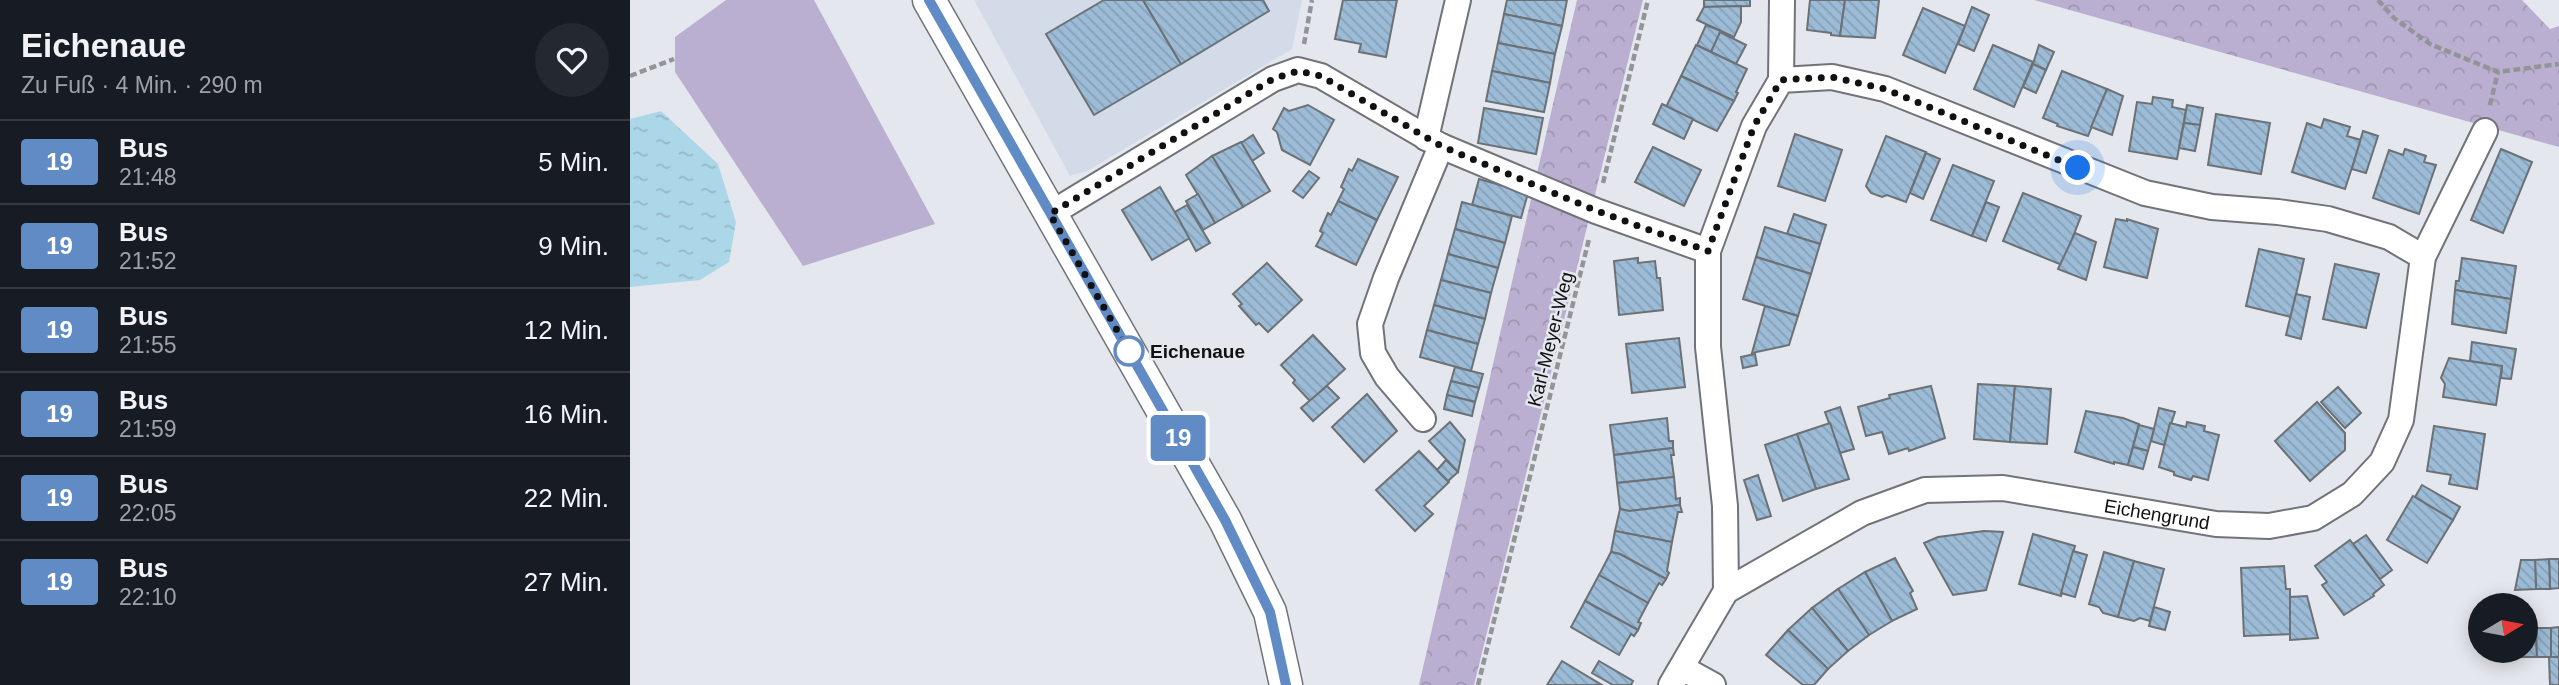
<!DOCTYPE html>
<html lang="de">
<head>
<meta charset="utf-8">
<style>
  :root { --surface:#171b24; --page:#242831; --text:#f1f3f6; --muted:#9ea1a6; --line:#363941 }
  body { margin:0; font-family:Arial,sans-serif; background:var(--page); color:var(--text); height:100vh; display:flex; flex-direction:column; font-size:26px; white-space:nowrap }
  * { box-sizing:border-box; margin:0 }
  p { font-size:23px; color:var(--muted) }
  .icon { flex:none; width:38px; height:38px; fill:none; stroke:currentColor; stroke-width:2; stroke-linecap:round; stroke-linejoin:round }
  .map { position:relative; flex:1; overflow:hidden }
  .panel { display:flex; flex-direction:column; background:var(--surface); width:630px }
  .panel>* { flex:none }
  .badge { padding:0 14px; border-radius:5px; font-size:24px; line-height:46px }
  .needle { width:46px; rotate:80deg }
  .buttons { position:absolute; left:1838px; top:593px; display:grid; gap:14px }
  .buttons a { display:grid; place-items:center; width:70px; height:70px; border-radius:50%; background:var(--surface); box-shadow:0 4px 18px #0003; font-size:35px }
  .you { position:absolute; width:35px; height:35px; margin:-18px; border:5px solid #fff; border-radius:50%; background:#1a73e8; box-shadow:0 0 0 10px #1a73e833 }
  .map>.badge { position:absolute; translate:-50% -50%; box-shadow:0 0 0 4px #fff }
  .round { display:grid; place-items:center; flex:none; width:74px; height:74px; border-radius:37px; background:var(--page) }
  .overview { display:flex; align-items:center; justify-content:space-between; height:119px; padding:0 21px }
  h1 { font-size:33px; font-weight:700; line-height:52px }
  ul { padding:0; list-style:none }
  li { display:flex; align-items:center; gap:21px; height:84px; padding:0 21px; border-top:2px solid var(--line) }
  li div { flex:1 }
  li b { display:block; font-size:26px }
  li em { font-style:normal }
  li .badge { min-width:77px; font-weight:700; text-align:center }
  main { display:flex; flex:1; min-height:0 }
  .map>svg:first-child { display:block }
  .built { fill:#d4dbe8 }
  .grass { fill:#baafd0 }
  .park { fill:url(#park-crowns) }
  .water { fill:url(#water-ripples) }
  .building { fill:url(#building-back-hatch); stroke:#6c7176; stroke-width:2 }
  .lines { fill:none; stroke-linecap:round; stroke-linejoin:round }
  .minor-casing { stroke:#707378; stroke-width:28 }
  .tertiary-casing { stroke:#707378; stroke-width:35 }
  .path { stroke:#929498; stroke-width:4.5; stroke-dasharray:7 3.5; stroke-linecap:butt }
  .minor { stroke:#fff; stroke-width:24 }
  .tertiary { stroke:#fff; stroke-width:32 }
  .line-casing { stroke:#fff; stroke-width:16 }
  .line { stroke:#608bc4; stroke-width:10 }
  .walk { stroke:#101113; stroke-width:7; stroke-dasharray:0 12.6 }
  .stop-dot { fill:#fff; stroke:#608bc4; stroke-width:3.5 }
  .labels { text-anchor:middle; stroke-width:5; stroke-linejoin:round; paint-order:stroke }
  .street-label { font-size:19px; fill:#101113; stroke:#e4e7ed }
  .stop-label { font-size:19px; font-weight:bold; fill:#101113; stroke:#e4e7ed; text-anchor:start }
</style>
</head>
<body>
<main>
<section class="panel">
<div class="overview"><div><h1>Eichenaue</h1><p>Zu Fuß · 4 Min. · 290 m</p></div><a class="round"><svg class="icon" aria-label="heart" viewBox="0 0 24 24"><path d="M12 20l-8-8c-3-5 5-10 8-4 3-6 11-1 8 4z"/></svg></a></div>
<ul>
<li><span class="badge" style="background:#608bc4;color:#fff">19</span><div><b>Bus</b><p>21:48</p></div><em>5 Min.</em></li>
<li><span class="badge" style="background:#608bc4;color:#fff">19</span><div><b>Bus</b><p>21:52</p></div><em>9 Min.</em></li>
<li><span class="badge" style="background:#608bc4;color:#fff">19</span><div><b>Bus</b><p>21:55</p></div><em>12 Min.</em></li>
<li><span class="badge" style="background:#608bc4;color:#fff">19</span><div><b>Bus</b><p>21:59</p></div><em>16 Min.</em></li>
<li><span class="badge" style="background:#608bc4;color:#fff">19</span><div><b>Bus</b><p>22:05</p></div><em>22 Min.</em></li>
<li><span class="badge" style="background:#608bc4;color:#fff">19</span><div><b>Bus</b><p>22:10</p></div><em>27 Min.</em></li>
</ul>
</section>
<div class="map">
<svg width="1929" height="685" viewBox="0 0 1929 685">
  <defs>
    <pattern id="park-crowns" width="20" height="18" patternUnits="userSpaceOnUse" patternTransform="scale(1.75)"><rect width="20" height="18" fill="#baafd0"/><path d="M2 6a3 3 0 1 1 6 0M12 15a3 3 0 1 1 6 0" fill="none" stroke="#9f96b2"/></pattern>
    <pattern id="water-ripples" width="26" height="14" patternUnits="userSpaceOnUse" patternTransform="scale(1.75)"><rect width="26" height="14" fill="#acd7e9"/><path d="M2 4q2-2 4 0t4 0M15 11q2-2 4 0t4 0" fill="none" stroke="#93b8c7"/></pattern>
    <pattern id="building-back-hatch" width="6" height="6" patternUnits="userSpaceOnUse" patternTransform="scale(1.75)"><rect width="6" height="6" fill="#9cbbd6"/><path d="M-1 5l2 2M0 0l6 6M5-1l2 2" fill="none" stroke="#85a0b7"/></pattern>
  </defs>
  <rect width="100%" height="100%" fill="#e4e7ed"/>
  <polygon class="built" points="344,0 672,0 662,49 457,171 440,176"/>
  <polygon class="grass" points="96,0 184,0 305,224 173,266 45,72 45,37"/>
  <g class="park">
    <polygon points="947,0 1013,0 844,685 789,685"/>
    <polygon points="1404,0 1892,0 1920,29 1929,26 1929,147"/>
  </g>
  <polygon class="water" points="31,111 88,164 106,222 99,262 70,280 0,287 0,119"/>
  <g class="building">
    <polygon points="474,0 513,0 551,64 464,115 416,34"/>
    <polygon points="513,0 633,0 639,11 551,64"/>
    <polygon points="713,0 767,0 756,57 729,52 731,44 705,39"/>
    <polygon points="877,0 937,0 932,26 874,14"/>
    <polygon points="1074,0 1120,0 1120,6 1074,7"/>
    <polygon points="1180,0 1215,0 1210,36 1201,35 1201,33 1177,30"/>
    <polygon points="1215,0 1249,0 1245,38 1210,36"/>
    <polygon points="1111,6 1111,22 1104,37 1067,20 1074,7"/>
    <polygon points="1342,7 1359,15 1344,51 1328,44"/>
    <polygon points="1293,8 1335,26 1315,73 1273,55"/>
    <polygon points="874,14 932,26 925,54 868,43"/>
    <polygon points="1076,25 1091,31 1081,52 1067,45"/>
    <polygon points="1090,32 1116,45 1106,64 1081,52"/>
    <polygon points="868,43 925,54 920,83 862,71"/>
    <polygon points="1066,45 1117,69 1106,92 1108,93 1104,101 1051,76"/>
    <polygon points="1363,45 1403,62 1384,107 1344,89"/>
    <polygon points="1409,45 1424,52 1416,70 1403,64"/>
    <polygon points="1403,64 1416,70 1406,93 1393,87"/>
    <polygon points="862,71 920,83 914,112 856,101"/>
    <polygon points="1432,71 1477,89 1458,136 1427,126 1428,124 1413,118"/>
    <polygon points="1051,76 1104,101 1087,131 1036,107"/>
    <polygon points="1477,89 1493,96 1482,135 1461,127"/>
    <polygon points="1523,97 1543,100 1542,107 1556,110 1547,159 1499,151 1507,102 1522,104"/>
    <polygon points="1032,104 1063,119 1054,139 1023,124"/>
    <polygon points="678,105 704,120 680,165 652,150 647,132 643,129 654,108 659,111"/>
    <polygon points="1557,105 1573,108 1570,125 1554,123"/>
    <polygon points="854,108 913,118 906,154 848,143"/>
    <polygon points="1586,114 1640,123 1631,174 1578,165"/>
    <polygon points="1694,119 1720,127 1717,136 1731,140 1715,189 1662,172 1677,123 1691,128"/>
    <polygon points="1554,123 1570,125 1565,151 1549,148"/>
    <polygon points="1733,131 1748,136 1736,173 1722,169"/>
    <polygon points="1165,134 1212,150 1195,201 1148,186"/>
    <polygon points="623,135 634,153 622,161 611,143"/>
    <polygon points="1256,136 1296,152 1276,202 1257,195 1252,197 1241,193 1236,186"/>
    <polygon points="611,142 640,191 613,207 582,156"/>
    <polygon points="1023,147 1071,170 1054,206 1005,182"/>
    <polygon points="1775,149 1796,156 1794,162 1806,165 1789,214 1743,198 1759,150 1773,155"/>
    <polygon points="1871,149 1902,162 1873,233 1841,220"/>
    <polygon points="1296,153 1310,159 1293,199 1280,193"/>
    <polygon points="582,156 613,207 585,223 556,175"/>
    <polygon points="728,159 768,177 747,220 708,201 714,189 711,187 719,169 722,171"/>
    <polygon points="1323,165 1364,181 1342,236 1301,220"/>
    <polygon points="679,171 689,178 673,198 663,191"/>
    <polygon points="849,179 898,193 891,218 842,205"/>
    <polygon points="530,187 560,238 522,260 492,210"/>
    <polygon points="1393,193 1451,216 1432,265 1373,241"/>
    <polygon points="568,194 585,223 573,230 556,201"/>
    <polygon points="708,201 747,220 726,265 686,246 693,233 690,231 698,213 701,215"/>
    <polygon points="832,202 882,216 875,243 825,229"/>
    <polygon points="1356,202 1369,207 1356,241 1342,236"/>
    <polygon points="557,205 580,243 566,251 545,212"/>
    <polygon points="1164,214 1196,225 1190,244 1157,234"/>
    <polygon points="1486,219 1497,221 1497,219 1528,229 1517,278 1474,267"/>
    <polygon points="1135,227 1190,244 1181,274 1126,257"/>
    <polygon points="825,229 875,243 868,268 818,254"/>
    <polygon points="1445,233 1466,242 1456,280 1428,269"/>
    <polygon points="1629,249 1674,259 1661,317 1616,306"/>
    <polygon points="818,254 868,268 861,293 811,280"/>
    <polygon points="1126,257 1181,274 1168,316 1113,299"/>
    <polygon points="1008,258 1008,263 1025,261 1027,278 1030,278 1033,310 989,315 984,261"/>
    <polygon points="1832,258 1886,266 1881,299 1825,290 1826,281 1829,281"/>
    <polygon points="637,263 672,300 638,332 629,323 626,325 609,306 612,304 603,294"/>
    <polygon points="1705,264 1749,274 1736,328 1693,319"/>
    <polygon points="811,280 861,293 855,319 804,305"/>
    <polygon points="1825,290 1881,299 1876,333 1822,324"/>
    <polygon points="1666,294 1680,297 1671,339 1656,335"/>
    <polygon points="804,305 855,319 848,344 797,330"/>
    <polygon points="1135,306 1168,316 1159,345 1122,353"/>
    <polygon points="797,330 848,344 841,371 790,357"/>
    <polygon points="683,335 715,369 680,401 663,383 665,380 651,365"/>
    <polygon points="1049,338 1055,387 1002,393 996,344"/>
    <polygon points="1842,342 1886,349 1881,379 1871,378 1872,366 1840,361"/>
    <polygon points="1125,354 1127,365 1113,368 1111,357"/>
    <polygon points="1819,358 1872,366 1866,405 1813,397 1815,384 1811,378"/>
    <polygon points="825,367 853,374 849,388 821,381"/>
    <polygon points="821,381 849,388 845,402 817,395"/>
    <polygon points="1348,384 1385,386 1380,442 1344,439"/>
    <polygon points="697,386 709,398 683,421 671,408"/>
    <polygon points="1301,386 1315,438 1279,451 1278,448 1259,454 1252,432 1236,436 1228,407 1260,398 1259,395"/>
    <polygon points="1385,386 1421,389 1417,444 1380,442"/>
    <polygon points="1708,387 1731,413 1715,428 1691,402"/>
    <polygon points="737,394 767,431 734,462 702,427"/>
    <polygon points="817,395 845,402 842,416 814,409"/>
    <polygon points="1687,402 1715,433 1715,450 1680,481 1645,441"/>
    <polygon points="1210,407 1224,449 1210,453 1195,412"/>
    <polygon points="1529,408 1545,412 1534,445 1521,441"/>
    <polygon points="1456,411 1493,418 1509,424 1498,465 1484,462 1484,464 1445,452"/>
    <polygon points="1037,418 1039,441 1043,441 1043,448 984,455 980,425"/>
    <polygon points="820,422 835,440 828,472 799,441"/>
    <polygon points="1557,422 1575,426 1574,431 1589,435 1578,480 1563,476 1561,480 1544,475 1544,472 1529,467 1540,423 1556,427"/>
    <polygon points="1200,423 1219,479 1186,489 1167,434"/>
    <polygon points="1509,425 1524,429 1518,451 1503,447"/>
    <polygon points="1804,426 1855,434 1847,489 1819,484 1821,475 1797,471"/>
    <polygon points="1167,434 1186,489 1153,501 1135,445"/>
    <polygon points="1503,447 1518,451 1513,469 1498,465"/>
    <polygon points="1043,448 1044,455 1041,455 1044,477 987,483 984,455"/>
    <polygon points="789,451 819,482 794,506 803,514 785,531 746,490"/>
    <polygon points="816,460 828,472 818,481 807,470"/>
    <polygon points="1128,475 1141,516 1127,520 1114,480"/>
    <polygon points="1044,477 1046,499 1050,498 1050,505 999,511 990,509 987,483"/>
    <polygon points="1792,485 1830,507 1823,520 1785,497"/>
    <polygon points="1783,496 1823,520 1797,563 1757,540"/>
    <polygon points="1050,505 1052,512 1048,512 1042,542 985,531 990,509 999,511"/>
    <polygon points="985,531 1042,542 1037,571 1039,573 1036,579 990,554 981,552"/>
    <polygon points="1354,531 1373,532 1356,590 1323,595 1294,543 1308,537"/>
    <polygon points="1403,534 1445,546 1431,596 1389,584"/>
    <polygon points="1736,535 1762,570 1750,579 1723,544"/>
    <polygon points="1720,540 1754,585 1743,594 1744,596 1714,615 1692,585 1697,582 1685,566"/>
    <polygon points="1443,551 1457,555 1445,597 1431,593"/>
    <polygon points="981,552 990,554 1036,579 1032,585 1029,583 1018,603 969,575"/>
    <polygon points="1474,552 1504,561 1488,617 1473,613 1469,607 1459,604"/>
    <polygon points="1265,558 1283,591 1280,593 1287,609 1262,621 1235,572"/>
    <polygon points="1919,559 1929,559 1929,588 1920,589"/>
    <polygon points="1919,559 1920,589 1906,589 1905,560"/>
    <polygon points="1891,560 1905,560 1906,589 1885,590"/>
    <polygon points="1504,561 1534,569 1520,621 1510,618 1504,621 1488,617"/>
    <polygon points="1654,566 1656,589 1660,589 1660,597 1661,634 1614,636 1611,568"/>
    <polygon points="1235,572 1262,621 1239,635 1208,589"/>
    <polygon points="969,575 1018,603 1008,622 1011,623 1008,630 955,601"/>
    <polygon points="1208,589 1239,635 1218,651 1182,608"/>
    <polygon points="1677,596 1688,638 1660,640 1660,597"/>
    <polygon points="955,601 1008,630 1004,636 1001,634 989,655 941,627"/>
    <polygon points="1524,607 1540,612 1535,630 1519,626"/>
    <polygon points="1182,608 1218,651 1198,669 1158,630"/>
    <polygon points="1929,627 1929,657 1921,657 1921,628"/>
    <polygon points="1895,628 1906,628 1907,657 1893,657 1893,651 1895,651"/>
    <polygon points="1906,628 1921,628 1921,657 1907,657"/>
    <polygon points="1158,630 1198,669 1184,685 1173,685 1136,655"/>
    <polygon points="1873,651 1893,651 1893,657 1872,658"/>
    <polygon points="1919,657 1929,657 1929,685 1920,685"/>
    <polygon points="932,661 972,685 917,685"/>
    <polygon points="969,661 1003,681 1001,685 983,685 962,673"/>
  </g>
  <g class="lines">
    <g class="minor-casing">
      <g id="minor">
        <polyline points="1151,80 1152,0"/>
        <polyline points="796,138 828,0"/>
        <polyline points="420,214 643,79 668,70 691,76 811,146 966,211 1078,251"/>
        <polyline points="793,419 757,377 743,353 740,324 756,278 811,146"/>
        <polyline points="1096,591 1095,506 1078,347 1078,251 1124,126 1151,80 1202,77 1255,89 1515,193 1582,207 1648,212 1698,219 1759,237 1793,257"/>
        <polyline points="1052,668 1083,685"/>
        <path id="s1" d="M 1041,685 L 1096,591 L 1232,513 L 1295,490 L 1373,488 L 1586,524 L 1639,526 L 1683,518 L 1722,494 L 1752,462 L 1771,420 L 1793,257 L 1855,131"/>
      </g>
    </g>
    <g class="tertiary-casing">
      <polyline id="tertiary" points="299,0 595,520 640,612 656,685"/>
    </g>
    <g class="path">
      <polyline points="1748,0 1764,18 1800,44 1868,72 1929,64"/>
      <polyline points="674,44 682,0"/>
      <polyline points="0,76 44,59"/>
      <polyline points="1860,105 1868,72"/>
      <polyline points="973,183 1018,0"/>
      <polyline points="848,685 959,239"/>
    </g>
    <use href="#minor" class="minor"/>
    <use href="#tertiary" class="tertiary"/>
  </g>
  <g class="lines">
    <g class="line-casing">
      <polyline id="line" points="299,0 595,520 640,612 656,685"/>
    </g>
    <use href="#line" class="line"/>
    <polyline class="walk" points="499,351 420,214 643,79 668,71 691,76 811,146 967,211 1078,251 1124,126 1151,80 1202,77 1255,89 1448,168"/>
  </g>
  <circle class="stop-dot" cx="499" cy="351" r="14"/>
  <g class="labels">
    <g class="street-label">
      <text transform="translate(920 339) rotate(-76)" y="7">Karl-Meyer-Weg</text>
      <text dy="7" stroke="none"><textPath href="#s1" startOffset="567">Eichengrund</textPath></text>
    </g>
    <g class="stop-label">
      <text x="520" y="358">Eichenaue</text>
    </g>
  </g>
</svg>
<div class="buttons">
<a><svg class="needle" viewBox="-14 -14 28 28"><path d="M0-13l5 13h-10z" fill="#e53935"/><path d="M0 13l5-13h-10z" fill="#9ea1a6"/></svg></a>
</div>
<div class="you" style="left:1448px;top:168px"></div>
<b class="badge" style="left:548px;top:438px;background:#608bc4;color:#fff">19</b>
</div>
</main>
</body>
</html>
